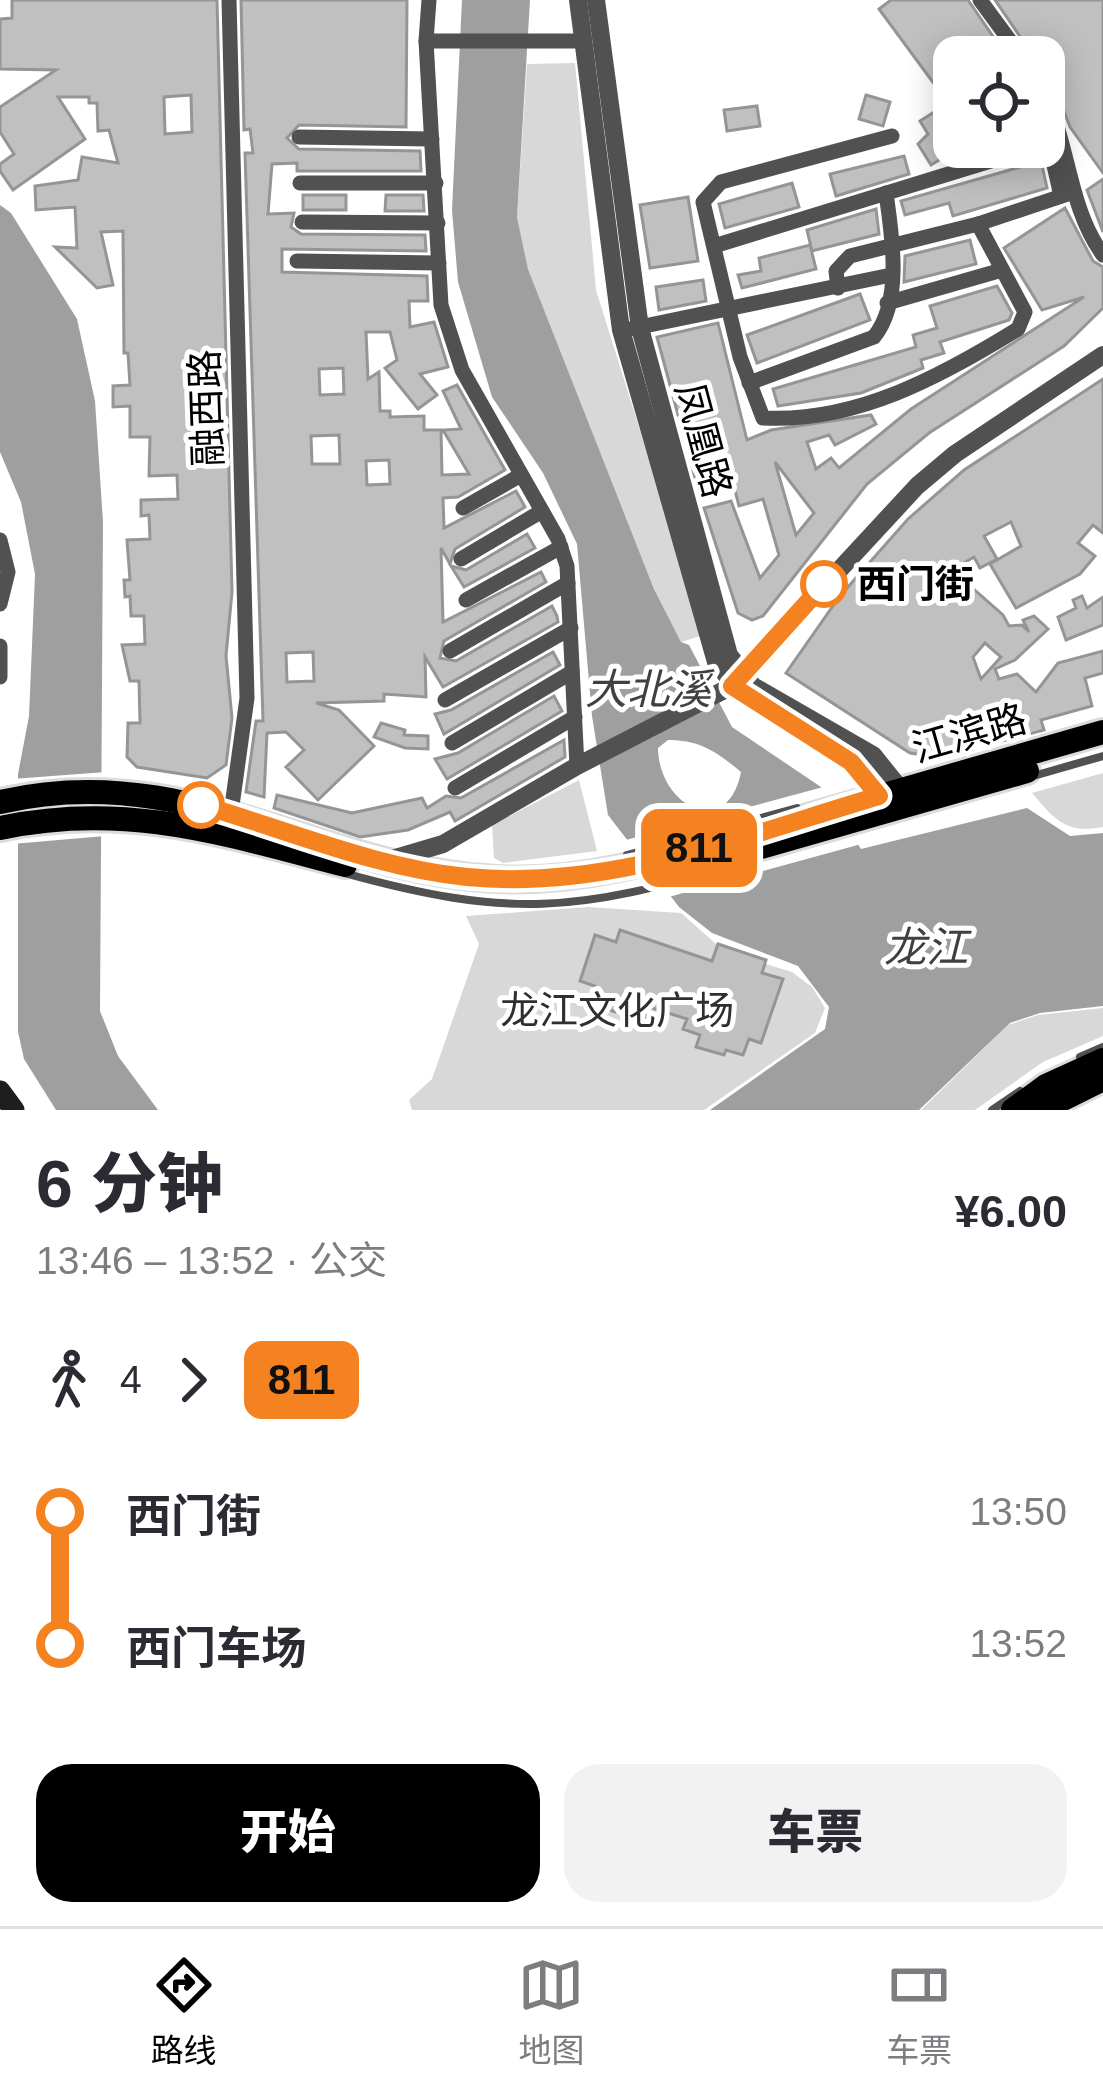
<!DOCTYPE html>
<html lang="zh">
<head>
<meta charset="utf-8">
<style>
  :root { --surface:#fff; --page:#f2f2f3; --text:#2b2b33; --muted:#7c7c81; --line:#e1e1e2; --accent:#000 }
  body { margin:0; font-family:Helvetica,"Noto Sans SC",sans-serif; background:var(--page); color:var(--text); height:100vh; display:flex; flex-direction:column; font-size:45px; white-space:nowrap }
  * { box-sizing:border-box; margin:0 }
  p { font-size:39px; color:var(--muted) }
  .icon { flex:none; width:66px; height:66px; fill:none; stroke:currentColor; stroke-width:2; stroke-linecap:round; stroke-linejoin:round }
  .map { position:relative; height:1110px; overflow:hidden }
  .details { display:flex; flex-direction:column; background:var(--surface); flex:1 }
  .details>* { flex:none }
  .badge { padding:0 24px; border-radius:18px; font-size:42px; line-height:78px }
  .buttons { position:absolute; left:933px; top:36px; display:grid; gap:24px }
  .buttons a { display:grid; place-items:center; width:132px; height:132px; border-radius:24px; background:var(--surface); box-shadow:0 6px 30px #0003; font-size:60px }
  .map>.badge { position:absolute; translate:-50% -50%; box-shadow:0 0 0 6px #fff }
  .legs { display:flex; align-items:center; gap:18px; height:132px; padding:0 36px; font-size:39px }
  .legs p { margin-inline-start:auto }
  .overview { display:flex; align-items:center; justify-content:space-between; height:204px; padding:0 36px }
  h1 { font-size:66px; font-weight:800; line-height:90px }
  .primary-button { display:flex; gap:24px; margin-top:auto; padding:24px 36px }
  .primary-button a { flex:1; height:138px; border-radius:36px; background:var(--accent); color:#fff; font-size:48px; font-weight:800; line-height:138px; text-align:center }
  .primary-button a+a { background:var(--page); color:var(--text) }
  ul { padding:0 36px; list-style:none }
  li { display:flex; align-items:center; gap:42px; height:132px; font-size:45px }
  li i { display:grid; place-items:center; width:18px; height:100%; margin:0 15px; background:currentColor }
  li i::after { content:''; width:30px; height:30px; margin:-15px; border:9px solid; border-radius:50%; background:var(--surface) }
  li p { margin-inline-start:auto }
  li:first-child i { background:linear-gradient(#0000 50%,currentColor 0) }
  li:last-child i { background:linear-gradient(currentColor 50%,#0000 0) }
  .menu { display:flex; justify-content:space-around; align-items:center; height:168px; border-top:3px solid var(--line); background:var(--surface); font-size:33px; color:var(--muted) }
  .menu a { display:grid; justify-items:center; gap:6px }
  .menu .current { color:var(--accent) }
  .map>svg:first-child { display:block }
  .green { fill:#d8d8d8 }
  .water { fill:#9f9f9f; fill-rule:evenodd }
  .pier { fill:#fff }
  .building { fill:#c0c0c0; stroke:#959595; stroke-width:3; fill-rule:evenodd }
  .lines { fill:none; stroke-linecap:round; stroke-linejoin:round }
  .primary-casing { stroke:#dbdbdb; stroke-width:30 }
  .service { stroke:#515151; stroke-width:8 }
  .minor { stroke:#515151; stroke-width:15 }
  .tertiary { stroke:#515151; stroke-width:18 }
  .secondary { stroke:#1e1e1e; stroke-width:21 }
  .primary { stroke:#000; stroke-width:24 }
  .line-1-casing { stroke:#fff; stroke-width:27 }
  .line-1 { stroke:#f58220; stroke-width:18 }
  .stop-1-dot { fill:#fff; stroke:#f58220; stroke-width:6 }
  .labels { text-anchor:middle; stroke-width:10; stroke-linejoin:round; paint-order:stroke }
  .street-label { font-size:39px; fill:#000; stroke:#fff }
  .stop-label { font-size:39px; font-weight:bold; fill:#000; stroke:#fff; text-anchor:start }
  .park-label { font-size:39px; fill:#2f2f2f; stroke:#fff }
  .water-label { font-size:42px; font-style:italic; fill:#404040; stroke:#fff }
</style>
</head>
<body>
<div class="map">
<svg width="1103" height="1110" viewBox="0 0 1103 1110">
  <rect width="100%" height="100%" fill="#fff"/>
  <g class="green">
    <polygon points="575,63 596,290 704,635 681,642 654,589 528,269 517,217 527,64"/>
    <path d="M 1103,773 L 1103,827 C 1066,834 1055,820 1032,793 Z"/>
    <polygon points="579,780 597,851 503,863 494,858 492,825"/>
    <polygon points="588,907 681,913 724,951 792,972 812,987 825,1008 815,1033 704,1110 412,1110 409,1100 432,1079 479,944 466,916"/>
    <polygon points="1103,1008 1103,1036 1043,1062 975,1110 921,1110 1008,1025 1038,1015"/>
  </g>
  <g class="water">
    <path d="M 462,0 L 530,0 L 517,217 L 528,269 L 654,589 L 681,642 L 689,645 L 732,727 L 821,787 L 861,849 L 1027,808 L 1070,836 L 1103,833 L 1103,1006 L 1040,1013 L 1010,1023 L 919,1110 L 710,1110 L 825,1029 L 829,1007 L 798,966 L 712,933 L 679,907 L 608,815 L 592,716 L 577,544 L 543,473 L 492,397 L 458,282 L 452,210 ZM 668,740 C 700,740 717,752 741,772 C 728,840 659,808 658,748 Z"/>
    <polygon points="0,205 11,213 77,319 95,401 103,522 100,1011 118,1056 158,1110 56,1110 24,1059 18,1032 18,774 29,716 35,574 21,502 0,452"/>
  </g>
  <g class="pier">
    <polygon points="106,772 105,836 12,844 12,779"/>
    <polygon points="827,786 865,843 665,898 622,841"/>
  </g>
  <g class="building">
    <path d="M 12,0 L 217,0 L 232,592 L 226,656 L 232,718 L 226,765 L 207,778 L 137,767 L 127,757 L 128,723 L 140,723 L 139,681 L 130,681 L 122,645 L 145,644 L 144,616 L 131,616 L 130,596 L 125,597 L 124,580 L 130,580 L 127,540 L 150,539 L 149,515 L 141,516 L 141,500 L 178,499 L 177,475 L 149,476 L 150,437 L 130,437 L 130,406 L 113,407 L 113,386 L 130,385 L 128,353 L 124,353 L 123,231 L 101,232 L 113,285 L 97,288 L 55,247 L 77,248 L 75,207 L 36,210 L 35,186 L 78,180 L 82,157 L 118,163 L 109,130 L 98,131 L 97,103 L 89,103 L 89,97 L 58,97 L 85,139 L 13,190 L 0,171 L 0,164 L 14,154 L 0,132 L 0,107 L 56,70 L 0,69 L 0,19 L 12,18 ZM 191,95 L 192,132 L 165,134 L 164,97 Z"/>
    <path d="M 241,0 L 407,0 L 406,127 L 299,125 L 287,138 L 299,149 L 420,151 L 421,171 L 297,171 L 297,163 L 272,164 L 268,214 L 294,213 L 291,227 L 301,234 L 425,235 L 426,251 L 282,249 L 282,272 L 427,276 L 428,301 L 409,301 L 410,327 L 434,322 L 448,367 L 420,374 L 437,395 L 418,409 L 385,368 L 397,360 L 390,332 L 366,332 L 368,379 L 379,372 L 380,411 L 390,411 L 390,417 L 424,416 L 424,430 L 441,430 L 442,475 L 469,474 L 443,430 L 461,429 L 443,391 L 457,385 L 505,470 L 458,497 L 443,498 L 444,528 L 516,491 L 525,507 L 455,549 L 450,564 L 441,548 L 443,622 L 541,572 L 546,582 L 444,641 L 440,658 L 456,661 L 552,606 L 557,616 L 558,622 L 443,687 L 425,657 L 426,697 L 384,694 L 384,701 L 316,703 L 339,710 L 374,746 L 318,800 L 286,767 L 304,750 L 286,732 L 267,733 L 264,797 L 246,792 L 256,721 L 263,721 L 245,153 L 253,153 L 250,129 L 244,130 ZM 343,368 L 344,394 L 320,395 L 319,369 ZM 339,435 L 340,464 L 312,464 L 311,436 ZM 389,460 L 390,484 L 367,485 L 366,461 ZM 313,652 L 314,681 L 287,682 L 286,653 Z"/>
    <polygon points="891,0 968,0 1007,57 954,57 954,111 879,9"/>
    <polygon points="995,0 1103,0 1103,173 1070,127 1055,88 1044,77 1044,57 1034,57"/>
    <polygon points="866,95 890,102 883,126 859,119"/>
    <polygon points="757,106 760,126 727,131 724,110"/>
    <polygon points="942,107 954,127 954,151 931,165 918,144 928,134 920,121"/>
    <polygon points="904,156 909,174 836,196 830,174"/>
    <polygon points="1041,161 1047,188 953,216 949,203 905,215 901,201"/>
    <polygon points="1103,179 1103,232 1087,190"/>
    <polygon points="792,183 799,207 725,228 719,204"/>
    <rect x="303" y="195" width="43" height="15"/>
    <polygon points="386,195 423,195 424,211 385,211"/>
    <polygon points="688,197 698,261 650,268 640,205"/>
    <path d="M 1065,208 L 1093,261 L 1103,267 L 1103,308 L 1064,346 L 929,433 L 867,484 L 763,616 L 752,620 L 738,613 L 704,508 L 731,501 L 760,578 L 779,555 L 763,499 L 739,506 L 732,479 L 698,489 L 657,337 L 718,323 L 747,440 L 771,430 L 871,415 L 876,424 L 835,445 L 829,435 L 807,442 L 816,469 L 831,458 L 839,468 L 911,409 L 1084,297 L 1042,310 L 1004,248 ZM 775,462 L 814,513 L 796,535 Z"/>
    <polygon points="876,209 879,234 812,251 807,230"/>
    <polygon points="970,240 976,264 904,282 905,256"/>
    <polygon points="810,245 816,269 742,288 738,275 761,271 759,258"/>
    <polygon points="703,280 706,301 659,310 656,287"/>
    <polygon points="997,286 1012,313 1009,320 940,342 944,353 921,360 923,368 861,393 778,406 773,389 916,347 913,335 937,328 930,306"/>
    <polygon points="860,294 870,320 757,363 747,335"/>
    <path d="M 1103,379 L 1103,533 L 1093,525 L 1078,543 L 1095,556 L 1080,574 L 1016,608 L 990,564 L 1021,546 L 1011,522 L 984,536 L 997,559 L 980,568 L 974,557 L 952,570 L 1003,615 L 1009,626 L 1022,625 L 1029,632 L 1023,620 L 1034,616 L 1048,629 L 1015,660 L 995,669 L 999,679 L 1017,674 L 1036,692 L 1058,663 L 1103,651 L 1103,673 L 1085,678 L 1092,706 L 1041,720 L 1044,730 L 999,742 L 992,714 L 972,739 L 979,744 L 930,756 L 910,753 L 786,673 L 840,596 L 908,519 L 964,470 ZM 985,643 L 1001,657 L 981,679 L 973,657 Z"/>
    <polygon points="527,534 535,548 464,587 451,566 466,570"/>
    <polygon points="1082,596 1087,608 1103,597 1103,625 1066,640 1058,617 1076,608 1073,600"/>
    <polygon points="553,652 560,665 444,734 435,714 451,710"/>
    <polygon points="554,696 562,711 447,779 435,759 458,753"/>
    <polygon points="381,723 405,730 404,735 428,736 428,749 405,748 374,737"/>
    <polygon points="564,740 565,757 455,821 450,812 408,830 360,837 274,808 277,795 352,813 422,798 427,808 446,796 461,798"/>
    <polygon points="620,930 712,961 718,944 766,960 762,973 783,979 761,1043 749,1039 743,1055 726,1050 724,1055 696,1047 700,1035 683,1029 687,1019 649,1007 644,1021 590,1004 595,986 580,981 595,935 616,942"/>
  </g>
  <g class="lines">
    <g class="primary-casing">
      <g id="primary">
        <path d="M 0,802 C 188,758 318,870 496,879 C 595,884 686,851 780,825 C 888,794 995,763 1103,732"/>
        <path d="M 0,828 C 125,801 225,834 345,865"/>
        <polyline points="737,854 1027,771"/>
        <polyline points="1013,1110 1046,1086 1103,1060"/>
        <polyline points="1041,1110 1103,1079"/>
      </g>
    </g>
    <g class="service">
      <polyline points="1030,777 1103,756"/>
      <polyline points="627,855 797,808"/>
      <path d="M 344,873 C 511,919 575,912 740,864"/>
      <polyline points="1080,1057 1103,1047"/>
      <polyline points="992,1110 1020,1091"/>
    </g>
    <g class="minor">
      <polyline points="229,0 247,698 231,813"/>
      <polyline points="429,0 426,41 441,305 462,370 558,539 567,566 577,766"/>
      <polyline points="980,0 1022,57"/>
      <polyline points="426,41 582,41"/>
      <path d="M 1044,93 C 1070,146 1068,207 1103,255"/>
      <path d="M 892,136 L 721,182 L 703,202 L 740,357 L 763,418 C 856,423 942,376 1018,329 L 1025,312 L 978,224"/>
      <polyline points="299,137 432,139"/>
      <polyline points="1044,145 1049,143 1061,196"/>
      <polyline points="300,183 436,183"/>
      <polyline points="302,222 438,223"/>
      <polyline points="714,246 1036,147"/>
      <polyline points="297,261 439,263"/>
      <polyline points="838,288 836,271 850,256 978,224 1074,192"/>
      <polyline points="887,303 1002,270"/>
      <polyline points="630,329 891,275"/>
      <path d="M 749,383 L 874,337 C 903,301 892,236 886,193"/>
      <polyline points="463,508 521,475"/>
      <polyline points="0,540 8,572 0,604"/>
      <polyline points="461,559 542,511"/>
      <polyline points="466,600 561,547"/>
      <polyline points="0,646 0,677"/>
      <polyline points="450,651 568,583"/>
      <polyline points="445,700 571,628"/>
      <polyline points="452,743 572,672"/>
      <polyline points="455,788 575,717"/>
    </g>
    <g class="tertiary">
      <polyline points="578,0 621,330 716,662 742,695 851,762 884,803"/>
      <polyline points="596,0 640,328 729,655 753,686 873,755 906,796"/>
      <polyline points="389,860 443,844 577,766 732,686 917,486 955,454 1103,355"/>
    </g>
    <polyline class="secondary" points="0,1091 14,1110"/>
    <use href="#primary" class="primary"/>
  </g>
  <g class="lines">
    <g class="line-1-casing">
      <path id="line-1" d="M 201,805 C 288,830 376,868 467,877 C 608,891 746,835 879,796 L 851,762 L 732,686 L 824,584"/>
    </g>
    <use href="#line-1" class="line-1"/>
  </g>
  <g class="stop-1-dot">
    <circle cx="824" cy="584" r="21"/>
    <circle cx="201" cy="805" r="21"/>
  </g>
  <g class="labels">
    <g class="street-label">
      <text transform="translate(206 408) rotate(-92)" y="14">融西路</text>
      <text transform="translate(704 440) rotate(75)" y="14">凤凰路</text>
      <text transform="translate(969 733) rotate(-16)" y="14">江滨路</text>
    </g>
    <g class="stop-label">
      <text x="857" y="598">西门街</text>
    </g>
    <g class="park-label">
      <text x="617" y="1024">龙江文化广场</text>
    </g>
    <g class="water-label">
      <text x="648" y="704">大北溪</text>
      <text x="926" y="962">龙江</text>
    </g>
  </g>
</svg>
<div class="buttons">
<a><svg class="icon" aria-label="locate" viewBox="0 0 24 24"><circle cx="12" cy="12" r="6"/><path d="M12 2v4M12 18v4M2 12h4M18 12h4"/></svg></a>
</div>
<b class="badge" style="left:699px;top:848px;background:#f58220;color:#111">811</b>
</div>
<section class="details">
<div class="overview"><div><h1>6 分钟</h1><p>13:46 – 13:52 · 公交</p></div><b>¥6.00</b></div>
<div class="legs"><svg class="icon" aria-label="walk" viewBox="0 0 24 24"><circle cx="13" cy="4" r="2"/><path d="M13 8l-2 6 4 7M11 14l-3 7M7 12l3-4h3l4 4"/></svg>4<svg class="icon" aria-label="forward" viewBox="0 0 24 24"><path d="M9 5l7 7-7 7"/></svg><b class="badge" style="background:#f58220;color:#111">811</b></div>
<ul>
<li><i style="color:#f58220"></i><b>西门街</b><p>13:50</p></li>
<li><i style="color:#f58220"></i><b>西门车场</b><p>13:52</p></li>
</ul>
<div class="primary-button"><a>开始</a><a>车票</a></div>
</section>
<nav class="menu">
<a class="current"><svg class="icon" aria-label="directions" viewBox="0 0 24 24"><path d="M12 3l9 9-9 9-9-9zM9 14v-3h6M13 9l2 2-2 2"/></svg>路线</a>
<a><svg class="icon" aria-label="map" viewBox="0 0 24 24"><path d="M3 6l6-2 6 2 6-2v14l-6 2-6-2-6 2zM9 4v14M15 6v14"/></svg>地图</a>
<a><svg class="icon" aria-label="tickets" viewBox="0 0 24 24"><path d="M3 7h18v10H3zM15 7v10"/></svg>车票</a>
</nav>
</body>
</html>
